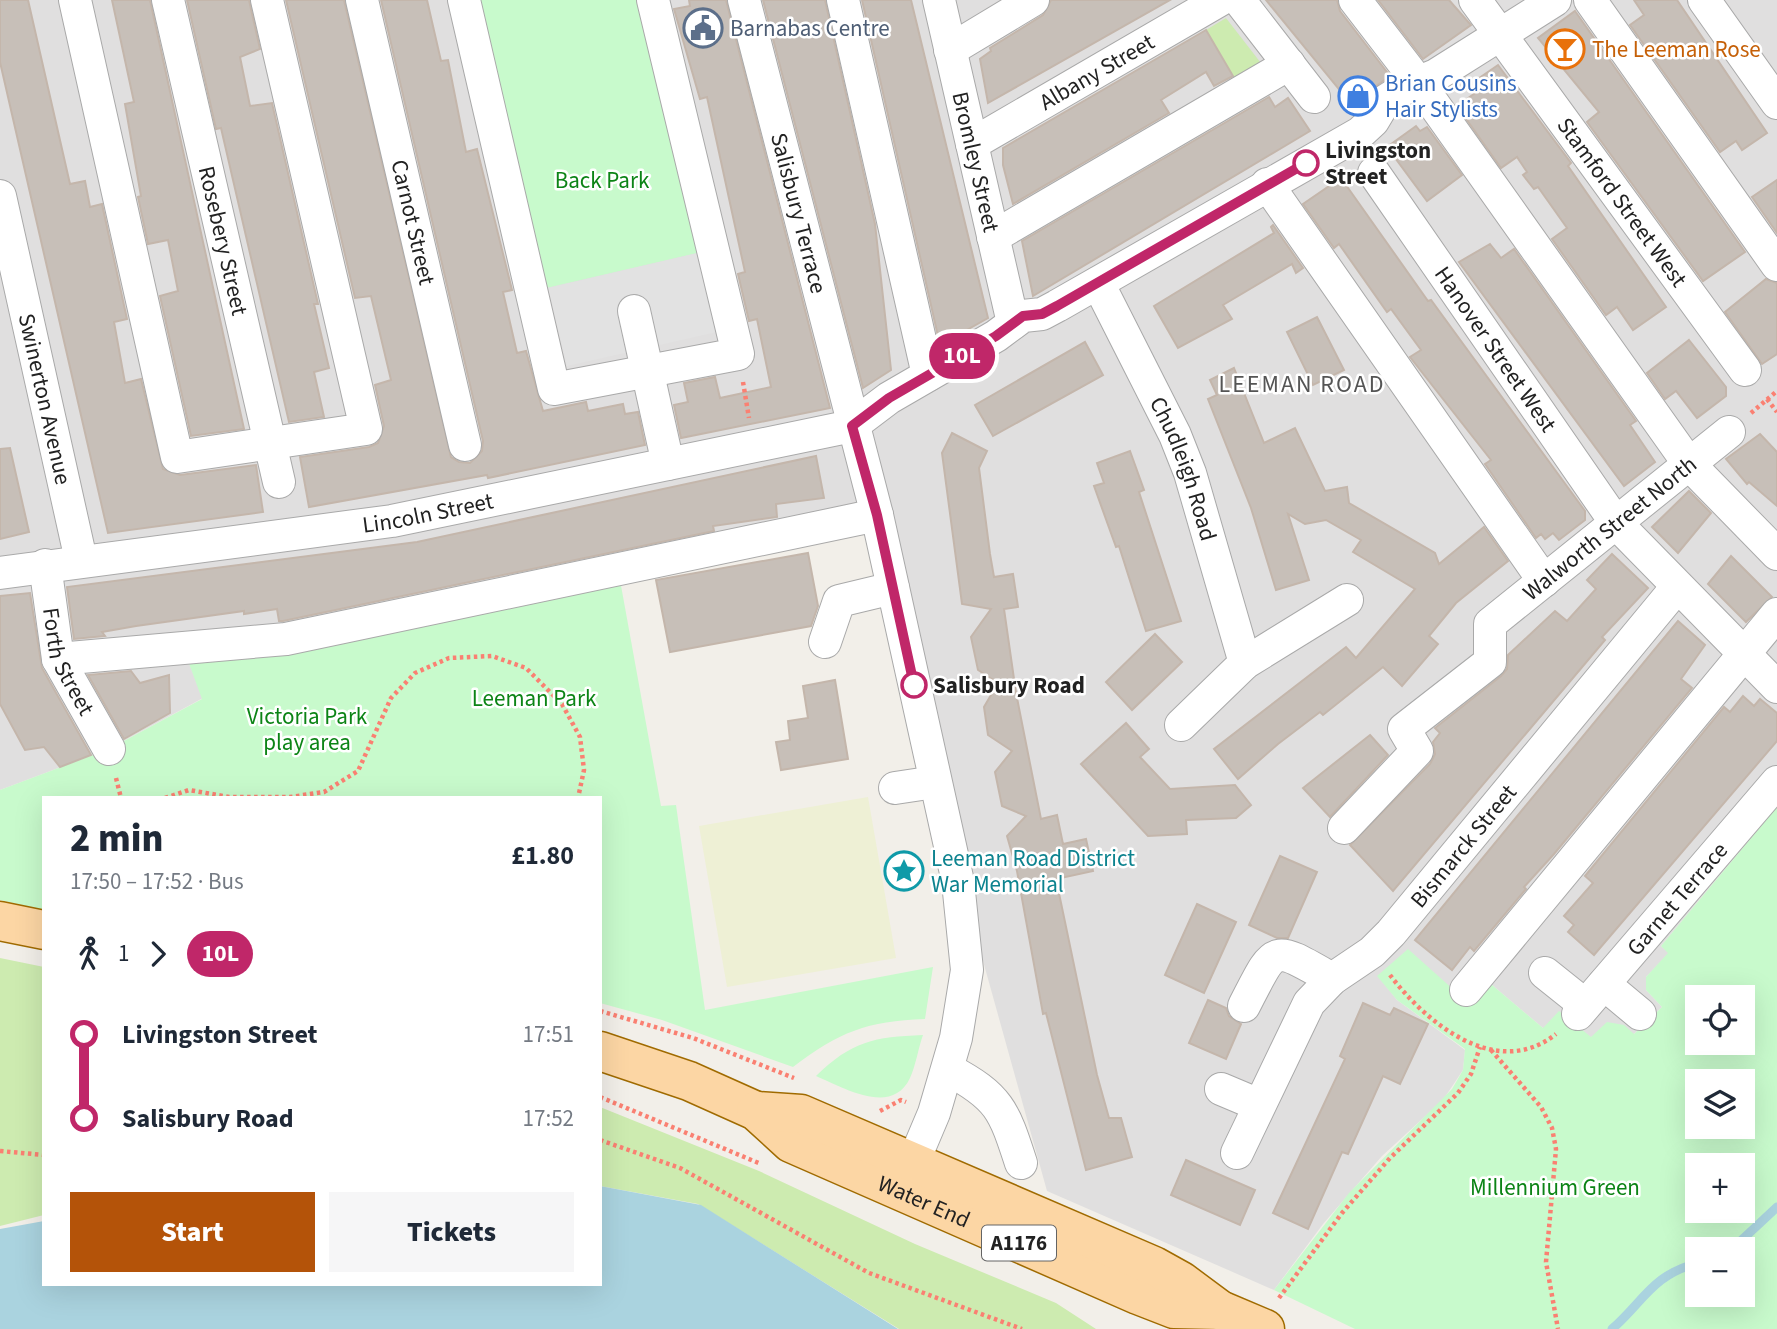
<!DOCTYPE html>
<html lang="en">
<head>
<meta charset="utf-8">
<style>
  :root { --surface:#fff; --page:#f6f6f7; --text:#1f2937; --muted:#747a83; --accent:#b45309 }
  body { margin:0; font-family:"Source Sans 3",sans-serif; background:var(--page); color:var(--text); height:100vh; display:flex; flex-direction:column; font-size:26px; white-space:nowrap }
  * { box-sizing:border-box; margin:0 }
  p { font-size:23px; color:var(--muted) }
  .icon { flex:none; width:38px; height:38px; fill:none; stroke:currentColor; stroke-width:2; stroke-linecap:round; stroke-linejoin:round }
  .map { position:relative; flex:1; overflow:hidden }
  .sheet { position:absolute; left:42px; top:796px; width:560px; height:490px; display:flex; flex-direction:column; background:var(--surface); border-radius:0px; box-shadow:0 7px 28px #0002 }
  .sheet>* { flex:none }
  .badge { padding:0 14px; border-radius:23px; font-size:24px; line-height:46px }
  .buttons { position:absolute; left:1685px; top:985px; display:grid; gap:14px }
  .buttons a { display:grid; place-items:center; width:70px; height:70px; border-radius:0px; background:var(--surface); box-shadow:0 7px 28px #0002; font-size:35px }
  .map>.badge { position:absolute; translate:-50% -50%; box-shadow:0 0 0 4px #fff }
  .legs { display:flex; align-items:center; gap:10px; height:77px; padding:0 28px; font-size:23px }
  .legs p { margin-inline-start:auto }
  .overview { display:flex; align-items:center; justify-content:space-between; height:119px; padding:0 28px }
  h1 { font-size:38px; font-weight:800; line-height:52px }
  .primary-button { display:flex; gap:14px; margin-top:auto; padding:14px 28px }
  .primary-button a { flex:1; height:80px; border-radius:0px; background:var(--accent); color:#fff; font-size:28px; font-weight:800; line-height:80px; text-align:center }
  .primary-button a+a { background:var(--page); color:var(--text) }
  ul { padding:0 28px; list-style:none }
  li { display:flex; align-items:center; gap:24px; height:84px; font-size:26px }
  li i { display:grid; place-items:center; width:10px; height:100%; margin:0 9px; background:currentColor }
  li i::after { content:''; width:18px; height:18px; margin:-9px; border:5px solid; border-radius:50%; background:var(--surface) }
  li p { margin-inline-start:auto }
  li:first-child i { background:linear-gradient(#0000 50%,currentColor 0) }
  li:last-child i { background:linear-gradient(currentColor 50%,#0000 0) }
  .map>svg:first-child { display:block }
  .residential { fill:#e0dfdf }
  .farmland { fill:#eef0d5 }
  .grass { fill:#cdebb0 }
  .park { fill:#c8facc; fill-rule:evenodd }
  .parking { fill:#e2e2e2 }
  .water { fill:#aad3df }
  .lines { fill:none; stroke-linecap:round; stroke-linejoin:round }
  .stream { stroke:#aad3df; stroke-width:9 }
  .building { fill:#c7bfb8; stroke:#c4b6ab; stroke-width:2 }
  .minor-casing { stroke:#a9a9a9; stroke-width:34 }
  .major-casing { stroke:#a06b00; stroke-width:41 }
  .path { stroke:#fa8072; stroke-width:4.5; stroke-dasharray:3.5 3.5; stroke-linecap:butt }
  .minor { stroke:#fff; stroke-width:32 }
  .major { stroke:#fcd6a4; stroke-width:38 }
  .line-1-casing { stroke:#fff; stroke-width:16 }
  .line-1 { stroke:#c02769; stroke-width:10 }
  .stop-1-dot { fill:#fff; stroke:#c02769; stroke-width:3.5 }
  .labels { text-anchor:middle; stroke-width:5; stroke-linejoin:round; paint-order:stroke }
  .shield { fill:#fff; stroke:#646464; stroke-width:2 }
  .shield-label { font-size:21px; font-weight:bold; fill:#222 }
  .service-label { font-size:23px; fill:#4e5e75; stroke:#fff; text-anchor:start }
  .food-label { font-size:23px; fill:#c56008; stroke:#fff; text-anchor:start }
  .street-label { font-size:23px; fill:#222; stroke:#fff }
  .shop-label { font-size:23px; fill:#366cbe; stroke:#fff; text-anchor:start }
  .stop-label { font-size:23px; font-weight:bold; fill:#222; stroke:#fff; text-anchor:start }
  .park-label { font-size:23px; fill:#0c8416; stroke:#fff }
  .culture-label { font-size:23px; fill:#0d838f; stroke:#fff; text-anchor:start }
  .neighbourhood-label { font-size:24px; letter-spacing:2px; fill:#555; stroke:#fff }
</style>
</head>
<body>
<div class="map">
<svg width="1777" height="1329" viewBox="0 0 1777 1329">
  <rect width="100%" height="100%" fill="#f2efe9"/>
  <polygon class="residential" points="0,0 1777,0 1777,807 1661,946 1669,953 1646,977 1646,990 1662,1007 1634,1034 1591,1037 1543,1028 1485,979 1465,1000 1378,976 1397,1000 1465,1050 1463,1070 1443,1100 1382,1156 1323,1224 1274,1290 1047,1191 864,533 187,658 203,698 109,749 0,790"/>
  <polygon class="farmland" points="868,797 896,958 727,987 699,826"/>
  <g class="grass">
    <polygon points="1226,18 1264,67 1237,83 1206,30"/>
    <polygon points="0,958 44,967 44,1215 0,1226"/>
    <polygon points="600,1107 759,1171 915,1244 1056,1303 1096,1329 899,1329 698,1204 600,1186"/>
  </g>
  <g class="park">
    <polygon points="473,0 644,0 706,251 542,289"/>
    <path d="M 620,580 L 661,806 L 676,805 L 705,1010 L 933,967 L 925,1019 C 867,1021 839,1032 793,1067 L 662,1020 L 600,1003 L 600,798 L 44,798 L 44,910 L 0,900 L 0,790 L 109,749 L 202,699 L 187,658 Z"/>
    <path d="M 1777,807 L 1777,1329 L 1355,1329 L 1274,1290 L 1349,1193 L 1452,1089 L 1463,1070 L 1465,1049 L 1397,1000 L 1377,976 L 1408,949 L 1464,999 L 1485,979 L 1543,1028 L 1559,1011 L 1591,1037 L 1607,1022 L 1624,1025 L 1634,1034 L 1662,1007 L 1646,990 L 1646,977 L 1668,953 L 1661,946 ZM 1698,998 L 1743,998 L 1743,1043 L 1698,1043 ZM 1698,1082 L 1743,1082 L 1743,1127 L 1698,1127 ZM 1698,1166 L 1743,1166 L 1743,1211 L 1698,1211 ZM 1698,1250 L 1743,1250 L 1743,1295 L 1698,1295 Z"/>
    <path d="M 923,1035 C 918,1049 916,1065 910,1078 C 892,1117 842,1087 816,1076 C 852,1041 874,1037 923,1035 Z"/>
  </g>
  <polygon class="parking" points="706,251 721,331 567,366 548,288"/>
  <polygon class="water" points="600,1186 701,1205 898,1329 0,1329 0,1229 44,1221 44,1284 600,1284"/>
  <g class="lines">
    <g class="stream">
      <polyline points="1731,1250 1777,1207"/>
      <path d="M 1612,1329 C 1643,1302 1653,1274 1698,1263"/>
    </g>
  </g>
  <g class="building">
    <polygon points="0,0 28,0 70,184 85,181 90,207 102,204 127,319 114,322 125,383 141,379 163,469 180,475 256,465 263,512 108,533 0,62"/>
    <polygon points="112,0 150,0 244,429 191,436 160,296 178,291 168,240 148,244 138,197 141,196 125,104 134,102"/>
    <polygon points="187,0 249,0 260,49 240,57 250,106 272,103 318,304 314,304 329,368 314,372 324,417 289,422 221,128 216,129"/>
    <polygon points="286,0 344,0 451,457 459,462 470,463 482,451 483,441 381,0 427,0 441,61 448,60 466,152 477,149 512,290 503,292 517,353 526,351 543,411 586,402 588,411 623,404 625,414 638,412 645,445 488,478 487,475 309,507 300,457 369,447 378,443 384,426 375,385 391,380 371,296 355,298"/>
    <polygon points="689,0 726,0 830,408 681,438 674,405 688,402 684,383 715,377 720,398 771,387 757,319 749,321 738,274 745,272 707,97 700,99 674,9 690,6"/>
    <polygon points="763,0 825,0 875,224 891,370 863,388"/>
    <polygon points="862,0 911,0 988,318 940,345"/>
    <polygon points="1051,0 1170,0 988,103 980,59 991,51 990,48 1043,15"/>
    <polygon points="1266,0 1337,0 1340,11 1390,76 1351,104"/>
    <polygon points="1378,0 1449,0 1471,25 1423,59"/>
    <polygon points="1634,0 1677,0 1767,133 1742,150 1736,141 1720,152 1630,25 1644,15"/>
    <polygon points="1575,11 1745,252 1703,281 1587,122 1599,112 1538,38"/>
    <polygon points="1206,30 1233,76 1214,86 1206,72 1161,100 1169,113 1013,204 1003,165 1003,148"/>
    <polygon points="1498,65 1571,163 1568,166 1666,307 1633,330 1617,307 1606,315 1552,239 1567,228 1538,187 1534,189 1523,175 1527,172 1517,157 1501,168 1457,106 1478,91 1472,83"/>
    <polygon points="1269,97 1275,107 1288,98 1310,131 1033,296 1022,241"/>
    <polygon points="1416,126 1420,131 1427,127 1462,175 1427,201 1387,147"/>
    <polygon points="1341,178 1428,301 1431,300 1585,511 1585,520 1559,540 1553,533 1545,539 1541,534 1536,538 1485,464 1491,460 1410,357 1421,350 1391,309 1387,312 1339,244 1334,248 1303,204"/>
    <polygon points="1777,180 1777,233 1752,197"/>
    <polygon points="1273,225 1303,268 1296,273 1292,264 1223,305 1232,319 1178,348 1154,306 1274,233 1271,227"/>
    <polygon points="1490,244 1501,258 1514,249 1636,421 1630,425 1655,462 1624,486 1459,262"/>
    <polygon points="1766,279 1777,283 1777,354 1762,364 1725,312"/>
    <polygon points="1317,317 1344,370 1313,385 1287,332"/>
    <polygon points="1689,340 1726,387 1726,396 1697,418 1676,391 1665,399 1647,373"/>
    <polygon points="1085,342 1103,375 993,436 975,405"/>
    <polygon points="1234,368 1264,443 1295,428 1325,491 1347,487 1349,503 1435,553 1439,564 1484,527 1508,561 1456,603 1429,636 1438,644 1402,686 1383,667 1323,715 1320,712 1278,744 1238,779 1214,749 1346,647 1356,658 1415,589 1353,552 1361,540 1326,520 1305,524 1288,514 1309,580 1276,590 1251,508 1208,399 1217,395 1210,380"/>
    <polygon points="952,433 987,451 979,468 990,554 994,577 1013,574 1018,607 1004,609 1016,693 1041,819 1057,815 1063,844 1086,839 1093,871 1056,879 1097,1075 1109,1118 1121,1118 1132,1157 1086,1170 1046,1013 1043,1014 1017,871 1007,836 1026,816 1002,806 995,772 1012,751 988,735 984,707 998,683 978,670 971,637 991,609 962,604 942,453"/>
    <polygon points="1760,434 1777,452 1777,506 1749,482 1747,484 1726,459"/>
    <polygon points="10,448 29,532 0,539 0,449"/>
    <polygon points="1130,451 1144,490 1139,492 1181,621 1146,631 1119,546 1116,547 1094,486 1104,483 1097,463"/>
    <polygon points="816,456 824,498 776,504 777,517 713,526 714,531 283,621 279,621 277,609 244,614 244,611 136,626 102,632 105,636 74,639 67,587 417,542"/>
    <polygon points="1689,491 1711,513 1678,553 1652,527"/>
    <polygon points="808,553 818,606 811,626 670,652 656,580"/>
    <polygon points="1612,554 1648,588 1602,637 1605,640 1393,891 1350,845 1430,764 1435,754 1433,742 1440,733 1435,728 1501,676 1507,669 1508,655 1555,611 1567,621 1596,589 1587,580"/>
    <polygon points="1731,556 1772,597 1746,622 1708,584"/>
    <polygon points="30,593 42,668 91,755 60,767 44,747 25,750 0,704 0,596"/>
    <polygon points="1678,621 1705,645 1681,679 1692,688 1554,854 1524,887 1526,889 1474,951 1470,947 1452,970 1415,940"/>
    <polygon points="1155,634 1182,662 1132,710 1106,682"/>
    <polygon points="131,671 140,683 169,675 170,713 124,739 88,675"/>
    <polygon points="835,680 848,759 781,770 776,742 790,740 788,721 808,718 803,686"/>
    <polygon points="1743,696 1754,706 1760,699 1777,713 1777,741 1594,955 1568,932 1574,925 1564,916 1593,883 1585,876 1724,707 1730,712"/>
    <polygon points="1126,723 1149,749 1140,757 1170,789 1235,785 1251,805 1236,818 1186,820 1187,834 1148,836 1081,764"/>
    <polygon points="1370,735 1388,755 1330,817 1303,788"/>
    <polygon points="1280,856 1317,872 1288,938 1277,938 1249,925"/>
    <polygon points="1197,904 1236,922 1204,993 1165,975"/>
    <polygon points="1208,1000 1226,1008 1229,1016 1241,1024 1226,1059 1189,1043"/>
    <polygon points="1363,1003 1390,1015 1394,1008 1428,1024 1400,1084 1383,1076 1348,1154 1342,1152 1308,1229 1273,1213 1345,1059 1340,1056"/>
    <polygon points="1186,1160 1255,1190 1240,1225 1171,1195"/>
  </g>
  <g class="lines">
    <g class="minor-casing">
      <g id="minor">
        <polyline points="75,0 177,457 366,429 267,0"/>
        <path id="s1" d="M 168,0 L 279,482"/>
        <path id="s2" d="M 362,0 L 465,445"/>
        <polyline points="464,0 554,389 738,354 653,0"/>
        <path id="s3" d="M 744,0 L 877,515 L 958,882 L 967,970 L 956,1038 L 934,1113 L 904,1184"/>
        <polyline points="843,0 928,375"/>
        <path id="s4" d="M 939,0 L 1013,323"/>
        <polyline points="1239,0 1314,97"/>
        <polyline points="1355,0 1418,82 1689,464 1777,554"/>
        <path id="s5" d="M 1475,0 L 1745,370"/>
        <polyline points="1590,0 1777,265"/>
        <polyline points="1704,0 1777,103"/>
        <polyline points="950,50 1033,0"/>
        <path id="s6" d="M 972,144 L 1220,0"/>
        <path id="s7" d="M 1374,173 L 1616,523 L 1777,687"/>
        <polyline points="1267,184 1544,581"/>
        <path id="s8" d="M 0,196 L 81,560"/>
        <polyline points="993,237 1289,64"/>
        <path id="s9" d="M 1098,283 L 1175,435 L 1190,473 L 1245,663"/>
        <polyline points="634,311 668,464"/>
        <path id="s10" d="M 45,565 L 58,659 L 109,749"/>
        <path id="s11" d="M 0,573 L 392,521 L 852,426 L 889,398 L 996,336 L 1023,316 L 1042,314 L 1057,306 L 1360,133 L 1373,121 L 1385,101 L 1407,87 L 1436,75 L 1555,0"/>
        <polyline points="825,642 839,601 893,588"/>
        <polyline points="58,659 286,639 877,515"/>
        <polyline points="1181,725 1245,663 1347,600"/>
        <polyline points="895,788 935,782"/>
        <path id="s12" d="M 1344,828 L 1417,751 L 1404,729 L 1490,662 L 1490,624 L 1729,432"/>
        <polyline points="1545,973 1585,1005"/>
        <polyline points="1604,984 1640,1014"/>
        <polyline points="1466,990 1777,614"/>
        <path d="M 1244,1006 C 1276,944 1271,944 1332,979"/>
        <path id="s13" d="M 1578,1014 L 1777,782"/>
        <path d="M 949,1070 C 1000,1097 1004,1111 1021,1163"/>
        <polyline points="1221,1089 1259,1105"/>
        <path id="s14" d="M 1237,1153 L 1309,1003 L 1332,979 L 1372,952 L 1391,933 L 1677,587"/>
      </g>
    </g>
    <g class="major-casing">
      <g id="major">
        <polyline points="0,921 44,930"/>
        <path id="s15" d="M 600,1051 L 689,1081 L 756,1111 L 791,1143 L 1138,1295 L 1174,1309 L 1220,1310"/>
        <polyline points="756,1111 801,1114 1154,1266 1181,1281 1220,1310 1265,1329"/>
      </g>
    </g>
    <g class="path">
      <polyline points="743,382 749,418"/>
      <polyline points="1767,399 1777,412"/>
      <polyline points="1751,413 1777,391"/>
      <polyline points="116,778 121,798"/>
      <polyline points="165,798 189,790 229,797 290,797 324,792 358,771 391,698 415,673 449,658 492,656 526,668 562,704 580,737 584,770 578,798"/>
      <path d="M 1390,975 C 1426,1023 1497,1081 1556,1034"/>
      <polyline points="600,1011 693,1038 794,1078"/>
      <polyline points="1491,1050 1541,1107 1552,1128 1556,1149 1546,1262 1558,1329"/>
      <polyline points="600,1097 761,1164"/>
      <polyline points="880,1111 901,1100 906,1102"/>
      <polyline points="600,1140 680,1168 869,1273 1022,1329"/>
      <polyline points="0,1151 44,1155"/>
      <polyline points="1279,1298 1342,1213 1390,1158 1458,1093 1471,1074 1480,1047"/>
    </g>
    <use href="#minor" class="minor"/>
    <use href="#major" class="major"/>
  </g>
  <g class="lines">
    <g class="line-1-casing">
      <polyline id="line-1" points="914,685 877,515 852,426 889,398 996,336 1023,316 1042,314 1057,306 1306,163"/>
    </g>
    <use href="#line-1" class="line-1"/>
  </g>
  <defs>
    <g id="civic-ring" transform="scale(2.0125)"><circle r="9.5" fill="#fff" stroke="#5c6f8a" stroke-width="1.5"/><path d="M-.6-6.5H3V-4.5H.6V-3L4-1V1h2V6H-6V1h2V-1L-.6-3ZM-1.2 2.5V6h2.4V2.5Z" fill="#5c6f8a"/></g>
    <g id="bar-ring" transform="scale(2.0125)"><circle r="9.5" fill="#fff" stroke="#e8710a" stroke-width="1.5"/><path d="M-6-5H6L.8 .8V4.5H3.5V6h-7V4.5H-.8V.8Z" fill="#e8710a"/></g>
    <g id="shop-ring" transform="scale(2.0125)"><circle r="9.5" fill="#fff" stroke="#3f7fe0" stroke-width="1.5"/><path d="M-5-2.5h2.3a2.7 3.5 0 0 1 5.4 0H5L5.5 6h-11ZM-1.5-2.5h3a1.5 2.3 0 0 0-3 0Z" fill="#3f7fe0"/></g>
    <g id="sight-ring" transform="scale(2.0125)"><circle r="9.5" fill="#fff" stroke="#0f9aa8" stroke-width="1.5"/><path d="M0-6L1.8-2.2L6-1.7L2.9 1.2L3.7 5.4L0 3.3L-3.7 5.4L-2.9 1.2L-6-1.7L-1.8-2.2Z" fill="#0f9aa8"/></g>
  </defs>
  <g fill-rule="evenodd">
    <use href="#civic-ring" x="703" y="28"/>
    <use href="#bar-ring" x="1565" y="49"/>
    <use href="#shop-ring" x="1358" y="96"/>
    <use href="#sight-ring" x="904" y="871"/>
  </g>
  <g class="stop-1-dot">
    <circle cx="1306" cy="163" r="12"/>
    <circle cx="914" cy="685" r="12"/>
  </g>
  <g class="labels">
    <rect class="shield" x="982" y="1225.5" width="74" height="35" rx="5"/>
    <g class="shield-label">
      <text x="1019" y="1250">A1176</text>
    </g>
    <g class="service-label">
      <text x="730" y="36">Barnabas Centre</text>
    </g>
    <g class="food-label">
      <text x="1592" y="57">The Leeman Rose</text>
    </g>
    <g class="street-label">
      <text dy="8" stroke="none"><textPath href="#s6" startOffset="144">Albany Street</textPath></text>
      <text dy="8" stroke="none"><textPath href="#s4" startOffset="166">Bromley Street</textPath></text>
      <text dy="8" stroke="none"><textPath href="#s5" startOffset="250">Stamford Street West</textPath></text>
      <text dy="8" stroke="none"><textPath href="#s3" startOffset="220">Salisbury Terrace</textPath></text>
      <text dy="8" stroke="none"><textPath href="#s2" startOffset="228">Carnot Street</textPath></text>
      <text dy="8" stroke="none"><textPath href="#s1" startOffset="247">Rosebery Street</textPath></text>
      <text dy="8" stroke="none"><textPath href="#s7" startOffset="214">Hanover Street West</textPath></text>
      <text dy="8" stroke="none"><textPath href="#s8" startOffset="208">Swinerton Avenue</textPath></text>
      <text dy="8" stroke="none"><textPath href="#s9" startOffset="205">Chudleigh Road</textPath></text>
      <text dy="8" stroke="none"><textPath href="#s11" startOffset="432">Lincoln Street</textPath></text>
      <text dy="8" stroke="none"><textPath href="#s12" startOffset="432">Walworth Street North</textPath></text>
      <text dy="8" stroke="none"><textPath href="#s10" startOffset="100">Forth Street</textPath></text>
      <text dy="8" stroke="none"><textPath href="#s14" startOffset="388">Bismarck Street</textPath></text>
      <text dy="8" stroke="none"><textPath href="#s13" startOffset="152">Garnet Terrace</textPath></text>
      <text dy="8" stroke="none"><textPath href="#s15" startOffset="360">Water End</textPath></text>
    </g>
    <g class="shop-label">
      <text x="1385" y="91">Brian Cousins<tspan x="1385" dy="26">Hair Stylists</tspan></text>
    </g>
    <g class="stop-label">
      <text x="1325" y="158">Livingston<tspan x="1325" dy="26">Street</tspan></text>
      <text x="933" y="693">Salisbury Road</text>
    </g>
    <g class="park-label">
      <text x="602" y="188">Back Park</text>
      <text x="534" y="706">Leeman Park</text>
      <text x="307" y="724">Victoria Park<tspan x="307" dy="26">play area</tspan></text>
      <text x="1555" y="1195">Millennium Green</text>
    </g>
    <g class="culture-label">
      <text x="931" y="866">Leeman Road District<tspan x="931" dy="26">War Memorial</tspan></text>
    </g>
    <g class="neighbourhood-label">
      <text x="1302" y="392">LEEMAN ROAD</text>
    </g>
  </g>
</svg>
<div class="buttons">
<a><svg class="icon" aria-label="locate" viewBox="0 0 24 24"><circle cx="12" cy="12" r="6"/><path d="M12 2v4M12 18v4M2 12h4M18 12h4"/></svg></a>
<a><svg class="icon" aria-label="layers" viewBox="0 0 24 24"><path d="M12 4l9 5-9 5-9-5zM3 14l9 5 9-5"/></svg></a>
<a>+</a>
<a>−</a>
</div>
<b class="badge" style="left:962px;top:356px;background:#c02769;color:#fff">10L</b>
<section class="sheet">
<div class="overview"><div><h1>2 min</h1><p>17:50 – 17:52 · Bus</p></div><b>£1.80</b></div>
<div class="legs"><svg class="icon" aria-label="walk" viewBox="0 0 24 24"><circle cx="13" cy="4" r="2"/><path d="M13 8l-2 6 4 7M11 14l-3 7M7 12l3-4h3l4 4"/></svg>1<svg class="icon" aria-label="forward" viewBox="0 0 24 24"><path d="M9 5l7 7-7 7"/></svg><b class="badge" style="background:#c02769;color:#fff">10L</b></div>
<ul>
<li><i style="color:#c02769"></i><b>Livingston Street</b><p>17:51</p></li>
<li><i style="color:#c02769"></i><b>Salisbury Road</b><p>17:52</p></li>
</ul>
<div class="primary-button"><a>Start</a><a>Tickets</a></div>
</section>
</div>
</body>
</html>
